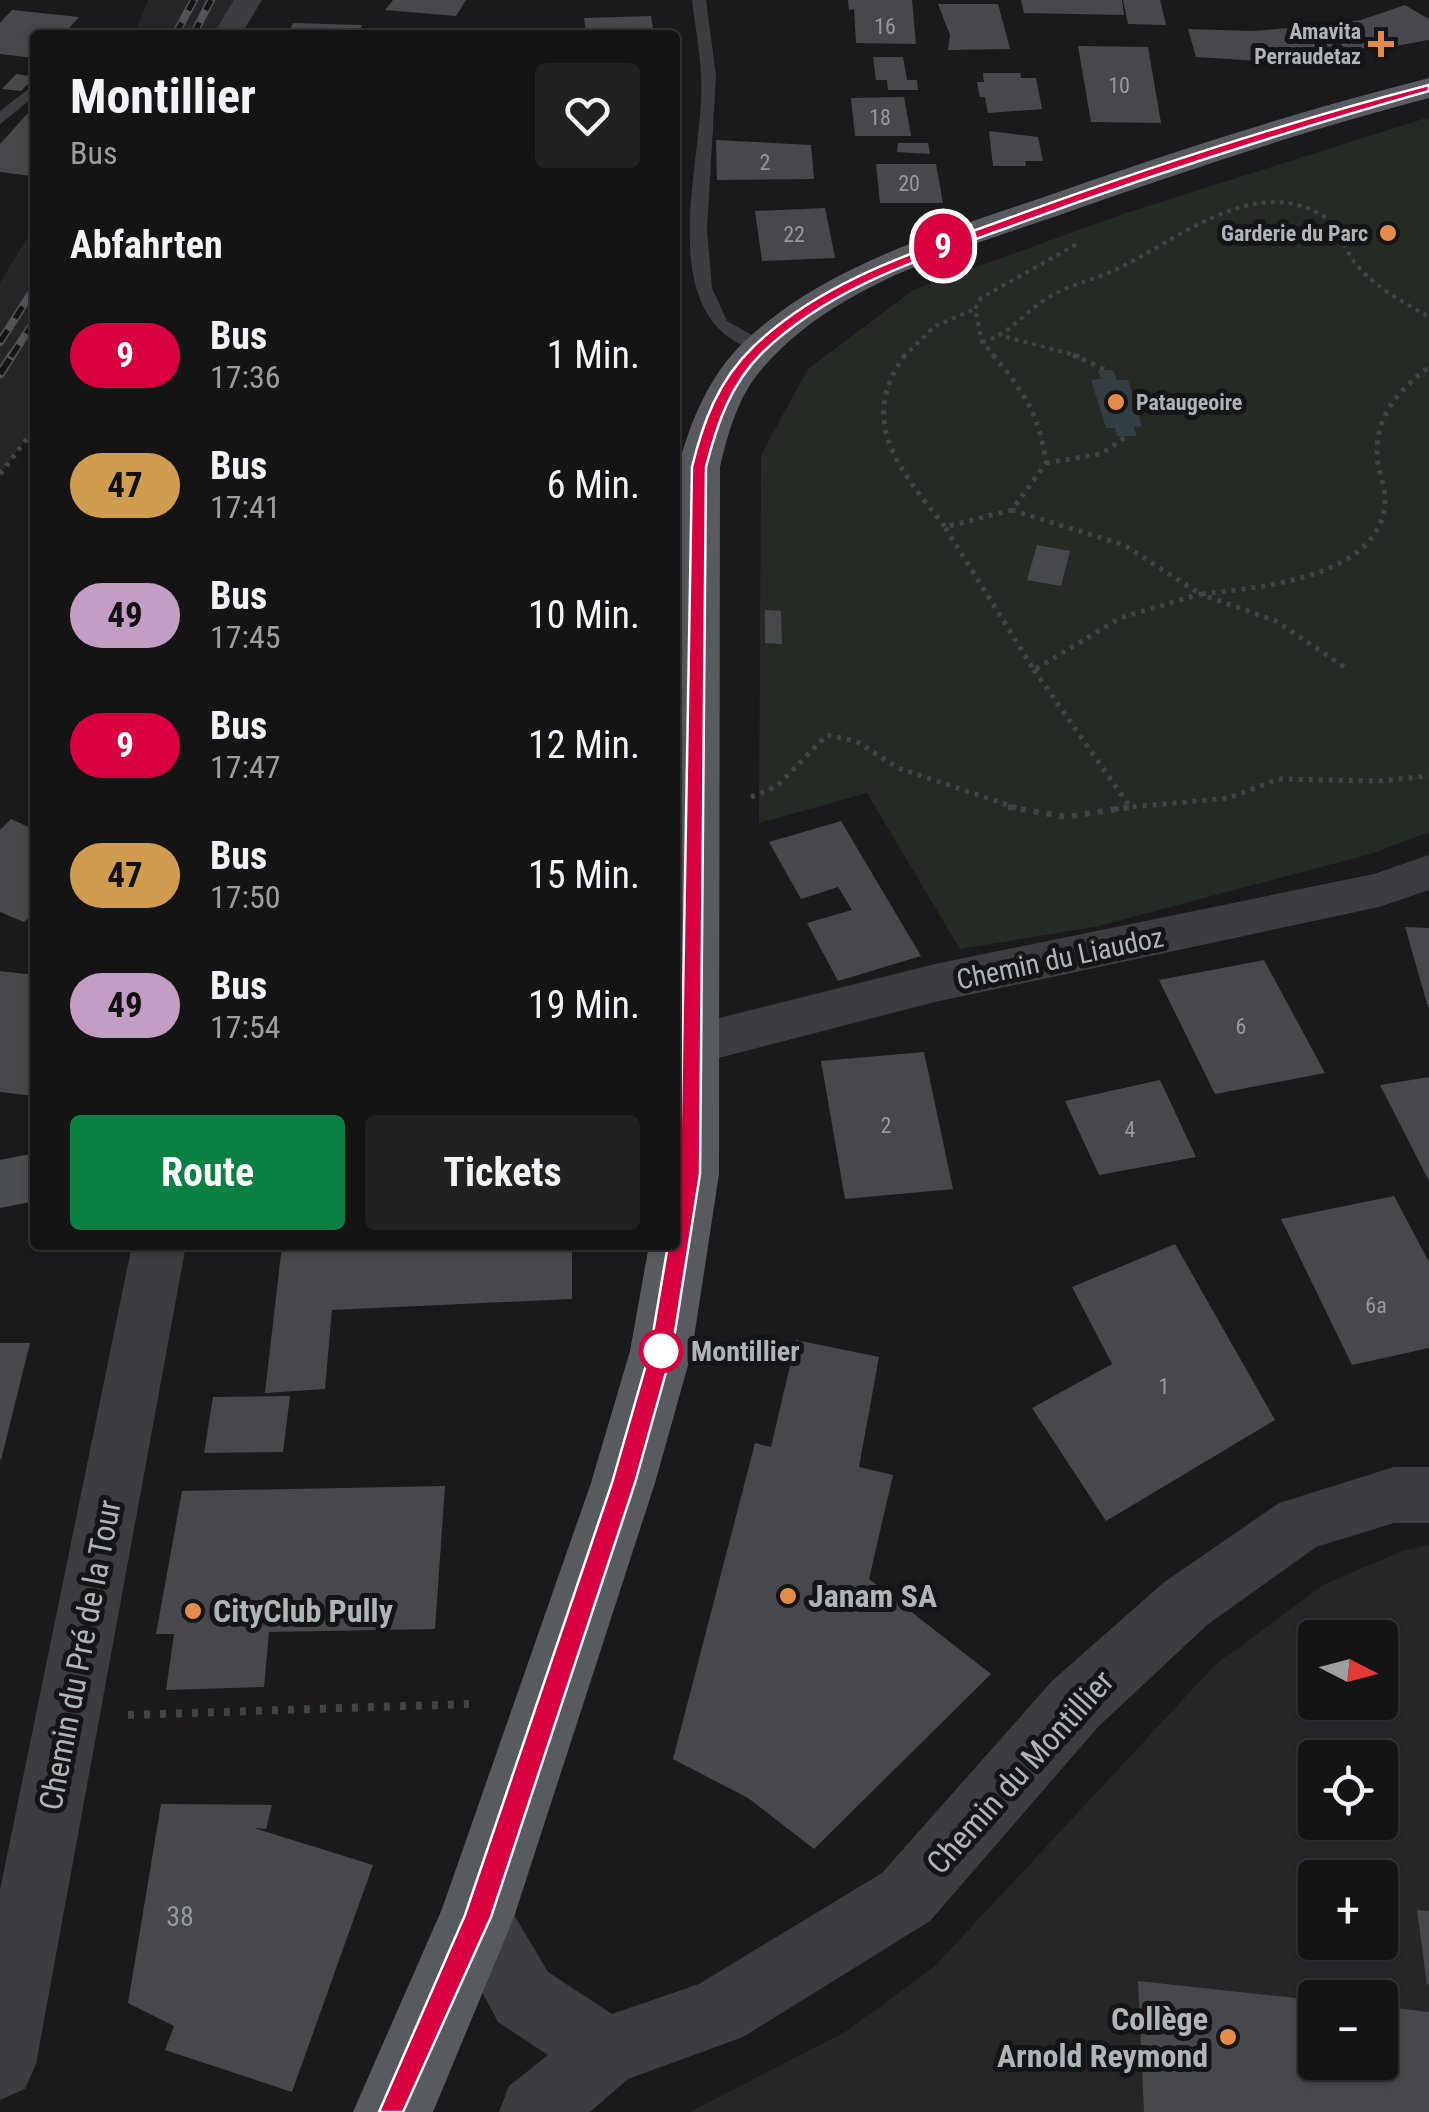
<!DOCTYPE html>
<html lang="de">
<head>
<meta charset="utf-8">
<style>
  :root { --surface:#141415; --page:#212122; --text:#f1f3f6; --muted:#9d9ea0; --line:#333334; --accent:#0b8043 }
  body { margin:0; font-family:"Roboto Condensed",sans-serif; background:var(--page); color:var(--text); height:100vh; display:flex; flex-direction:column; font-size:38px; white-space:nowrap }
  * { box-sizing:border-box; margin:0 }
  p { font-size:32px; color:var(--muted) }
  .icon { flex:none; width:55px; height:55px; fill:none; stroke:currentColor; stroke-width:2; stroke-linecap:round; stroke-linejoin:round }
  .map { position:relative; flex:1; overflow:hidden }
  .panel { position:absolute; left:30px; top:30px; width:650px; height:1220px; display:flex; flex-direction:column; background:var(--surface); border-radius:10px; box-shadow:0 2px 8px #0004,0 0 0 2px var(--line) }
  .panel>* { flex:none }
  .badge { padding:0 20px; border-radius:32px; font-size:35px; line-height:65px }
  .needle { width:65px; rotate:96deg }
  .controls { position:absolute; left:1298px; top:1620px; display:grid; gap:20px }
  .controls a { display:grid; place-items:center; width:100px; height:100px; border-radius:10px; background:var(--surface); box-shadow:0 2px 8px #0004,0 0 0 2px var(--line); font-size:50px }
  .map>.badge { position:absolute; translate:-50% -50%; box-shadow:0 0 0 5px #fff }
  h2 { padding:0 40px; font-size:38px; line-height:90px }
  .round { display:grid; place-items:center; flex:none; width:105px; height:105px; border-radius:10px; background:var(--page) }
  .summary { display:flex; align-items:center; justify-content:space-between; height:170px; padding:0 40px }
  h1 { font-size:48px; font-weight:700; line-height:75px }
  .button { display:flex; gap:20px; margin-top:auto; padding:20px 40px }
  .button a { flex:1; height:115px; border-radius:10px; background:var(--accent); color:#fff; font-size:40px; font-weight:700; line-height:115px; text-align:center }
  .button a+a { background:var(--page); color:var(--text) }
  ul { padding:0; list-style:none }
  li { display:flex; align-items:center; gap:30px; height:130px; padding:0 40px }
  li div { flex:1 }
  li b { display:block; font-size:38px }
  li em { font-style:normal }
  li .badge { min-width:110px; font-weight:700; text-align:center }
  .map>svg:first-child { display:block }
  .built { fill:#262629; fill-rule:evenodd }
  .green { fill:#242b24 }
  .water { fill:#323e41 }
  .building { fill:#47484c }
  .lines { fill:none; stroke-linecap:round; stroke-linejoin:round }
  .path-far3 { stroke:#414447; stroke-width:4; stroke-dasharray:4 5; stroke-linecap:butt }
  .path-far2 { stroke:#414447; stroke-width:5; stroke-dasharray:4 6; stroke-linecap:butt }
  .path-far1 { stroke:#414447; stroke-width:6; stroke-dasharray:5 8; stroke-linecap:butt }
  .path { stroke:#414447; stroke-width:8; stroke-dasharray:6 10; stroke-linecap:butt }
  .lane { fill:#3b3d40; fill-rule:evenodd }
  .street { fill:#3b3d40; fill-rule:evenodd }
  .secondary { fill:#494c50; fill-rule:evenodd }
  .primary { fill:#575b5f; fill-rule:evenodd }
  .rail-far1-casing { stroke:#505357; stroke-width:8 }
  .rail-casing { stroke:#505357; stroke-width:9 }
  .rail-far1 { stroke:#151517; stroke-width:5; stroke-dasharray:14; stroke-linecap:butt }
  .rail { stroke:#151517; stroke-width:6; stroke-dasharray:18; stroke-linecap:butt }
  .line { fill:#d8003f; stroke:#fff; stroke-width:2.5 }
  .poi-dot { fill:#e38c4a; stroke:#151517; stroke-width:4 }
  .stop-dot { fill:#fff; stroke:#d8003f; stroke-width:5 }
  .labels { text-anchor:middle; stroke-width:10; stroke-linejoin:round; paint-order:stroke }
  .number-label { font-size:22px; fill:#94999e }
  .far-poi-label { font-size:22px; font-weight:bold; fill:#adb4ba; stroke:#151517; text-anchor:end }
  .street-label { font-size:28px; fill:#adb4ba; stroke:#151517 }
  .stop-label { font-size:28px; font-weight:bold; fill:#adb4ba; stroke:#151517; text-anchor:start }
  .near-number-label { font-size:28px; fill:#94999e }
  .near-poi-label { font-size:32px; font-weight:bold; fill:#adb4ba; stroke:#151517; text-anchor:start }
  .near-street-label { font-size:32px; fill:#adb4ba; stroke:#151517 }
</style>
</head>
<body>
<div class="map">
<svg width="1429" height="2112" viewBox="0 0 1429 2112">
  <rect width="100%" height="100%" fill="#1a1a1c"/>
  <g class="built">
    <polygon points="148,0 248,0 227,35 134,35"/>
    <polygon points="35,225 35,428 0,474 0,283"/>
    <path d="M 1429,1545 L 1429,2112 L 690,2112 L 845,2032 L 935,1966 L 1216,1664 L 1325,1584 L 1402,1551 ZM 1315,1638 L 1380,1638 L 1380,1702 L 1315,1702 ZM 1315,1758 L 1380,1758 L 1380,1822 L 1315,1822 ZM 1315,1878 L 1380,1878 L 1380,1942 L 1315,1942 ZM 1315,1998 L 1380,1998 L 1380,2062 L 1315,2062 Z"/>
  </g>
  <polygon class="green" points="1426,118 1429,120 1429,832 1374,853 1099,926 960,949 867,793 759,823 761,455 808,369 913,290 1120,215"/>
  <polygon class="water" points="1098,370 1113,370 1117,380 1128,380 1142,426 1134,427 1137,436 1117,436 1115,428 1106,428 1091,380 1101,379"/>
  <g class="building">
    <polygon points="393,0 466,0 456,16 385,10"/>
    <polygon points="848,0 912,0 916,44 856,43 854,9 849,10"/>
    <polygon points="1021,0 1122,0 1124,15 1024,13"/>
    <polygon points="1123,0 1160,0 1166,25 1128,24"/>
    <polygon points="938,4 998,4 1010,49 948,50 950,35"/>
    <polygon points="1405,5 1429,19 1429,40 1345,55 1274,62 1196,57 1188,29 1252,31 1314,26 1361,20"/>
    <polygon points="12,10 79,17 63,35 35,35 35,58 0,54 0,23"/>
    <polygon points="651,16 654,35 586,35 584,18"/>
    <polygon points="293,23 362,25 358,35 288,35"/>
    <polygon points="1078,46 1148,47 1161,123 1091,122"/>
    <polygon points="873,57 903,57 907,80 917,80 918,90 888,90 887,80 876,80"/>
    <polygon points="983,73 1020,73 1021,78 1036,78 1042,109 988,113 985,97 980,97 977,82 984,82"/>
    <polygon points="16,74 35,77 21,91 2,89"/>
    <polygon points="904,97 911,136 855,136 851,98"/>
    <polygon points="29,112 35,113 35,172 31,176 0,172 0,144"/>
    <polygon points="989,131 1038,137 1043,161 1025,161 1026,166 993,166"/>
    <polygon points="716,140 811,145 814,179 717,180"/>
    <polygon points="898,143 928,143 930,154 897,152"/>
    <polygon points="876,164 936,164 943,203 880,203"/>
    <polygon points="825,208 835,258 762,261 755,211"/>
    <polygon points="1037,545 1070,551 1061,586 1027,580"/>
    <polygon points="765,610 781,611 782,644 765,643"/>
    <polygon points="11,819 35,830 35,912 24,922 0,912 0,830"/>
    <polygon points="841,821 921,956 838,981 807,923 852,910 838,887 801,899 769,842"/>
    <polygon points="1405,927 1429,928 1429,1007 1428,1007"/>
    <polygon points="1264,960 1325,1073 1215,1094 1159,980"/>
    <polygon points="0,971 35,975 35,1096 0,1092"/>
    <polygon points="924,1052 953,1189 845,1199 821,1061"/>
    <polygon points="1429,1077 1429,1181 1380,1085"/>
    <polygon points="1160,1080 1196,1157 1099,1175 1065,1101"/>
    <polygon points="1394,1196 1429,1262 1429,1348 1352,1365 1281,1219"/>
    <polygon points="1175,1244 1275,1420 1106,1521 1032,1408 1112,1364 1072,1287"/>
    <polygon points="282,1245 572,1245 572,1299 332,1310 325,1389 265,1393"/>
    <polygon points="796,1340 879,1357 859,1467 893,1475 869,1579 991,1674 814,1849 748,1798 673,1759 755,1443 771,1447"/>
    <polygon points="0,1343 30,1343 1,1460 0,1459"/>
    <polygon points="290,1396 283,1452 204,1453 213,1397"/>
    <polygon points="445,1486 435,1629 269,1632 264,1687 166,1690 174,1634 156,1634 182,1491"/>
    <polygon points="161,1804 272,1805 266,1829 254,1828 373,1865 292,2092 165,2050 174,2026 128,2003"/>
    <polygon points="1417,1910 1429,1911 1429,1984 1427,1985"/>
    <polygon points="1138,1981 1315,2000 1315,2062 1380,2062 1380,2006 1429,2012 1429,2112 1144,2112"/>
  </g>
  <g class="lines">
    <g class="path-far3">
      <polyline points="1006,337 1082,357"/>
      <path d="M 982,342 C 1012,334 1025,310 1051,296 C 1071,284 1094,280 1115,270 C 1175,242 1251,175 1320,214 C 1338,224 1343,247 1355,263 C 1374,287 1403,302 1429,317"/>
      <polyline points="903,357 935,326 975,309"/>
      <polyline points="995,357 982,342 975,309 981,298 1077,244"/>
    </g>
    <g class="path-far2">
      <path d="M 905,355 C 855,424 903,472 945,527"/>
      <path d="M 993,355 C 1024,392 1039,414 1046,463 L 1012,510 L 1124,545 L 1200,594 C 1258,588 1381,578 1385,502 C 1386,489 1380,476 1378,464 C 1372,420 1396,392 1429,367"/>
      <polyline points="1073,355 1106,370"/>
      <polyline points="675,366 680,366"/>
      <polyline points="1046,463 1101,454 1127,436"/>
      <polyline points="0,474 35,428"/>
      <polyline points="1012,510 945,527 1034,670 1120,618 1200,594 1276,621 1346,668"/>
      <polyline points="1034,670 1130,807 1229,798 1278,779 1380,781 1429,776"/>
      <polyline points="751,797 777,786 827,735 856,741 898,768 1020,809"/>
      <polyline points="1115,809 1130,807"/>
    </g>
    <polyline class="path-far1" points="1008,807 1067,817 1130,807"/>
    <polyline class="path" points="128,1715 469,1704"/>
    <g class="lane">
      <path d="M 692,0 L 706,0 L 716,76 L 707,229 L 712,288 L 727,321 L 766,343 L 766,351 L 760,352 C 655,323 698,180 701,100 C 703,66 696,33 692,0 Z"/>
      <polygon points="35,84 35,96 0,124 0,111"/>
    </g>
    <g class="street">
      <polygon points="234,0 262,0 241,35 213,35"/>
      <polygon points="1429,855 1429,890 1379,907 935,1002 691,1065 675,1060 675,1030 691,1025 935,964 1374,874"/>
      <polygon points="132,1245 186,1245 36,2064 25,2089 0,2100 0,1890"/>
      <polygon points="1394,1467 1429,1467 1429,1523 1394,1523 1316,1547 1207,1625 1098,1727 930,1921 743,2037 628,2079 590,2112 499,2112 509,2086 548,2055 498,2022 443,1917 453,1893 477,1883 501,1893 548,1972 612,2014 699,1984 882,1873 1052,1681 1163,1583 1279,1503"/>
    </g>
    <polygon class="secondary" points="35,1153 35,1201 0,1208 0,1160"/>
    <path class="primary" d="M 1429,78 L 1429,98 C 1307,130 1187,170 1068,212 C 963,249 835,282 761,370 C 738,397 728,433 720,467 L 719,1174 L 692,1351 L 655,1483 L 514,1917 L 433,2112 L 353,2112 L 442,1909 L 591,1483 L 630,1351 L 649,1245 L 675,1245 L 678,467 C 691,420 709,375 745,341 C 827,264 940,233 1044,197 C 1171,152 1299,111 1429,78 Z"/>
    <g class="rail-far1-casing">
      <g id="rail-far1">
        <polyline points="175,35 194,0"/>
        <polyline points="193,35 211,0"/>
        <polyline points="0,342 35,287"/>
        <polyline points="11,357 35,320"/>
      </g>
    </g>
    <g class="rail-casing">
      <polyline id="rail" points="0,374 12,355"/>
    </g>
    <use href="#rail-far1" class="rail-far1"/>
    <use href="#rail" class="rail"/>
  </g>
  <path class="line" d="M 1429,85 L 1429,91 C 1291,130 1150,175 1012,226 C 924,258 831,286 762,353 C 730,385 717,424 706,467 L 700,1174 L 672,1351 L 635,1483 L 491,1917 L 403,2112 L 379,2112 L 465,1915 L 612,1483 L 650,1351 L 680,1174 L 692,467 C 703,422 718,381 753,347 C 823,279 919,251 1009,218 C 1146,168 1287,122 1429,85 Z"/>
  <g class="poi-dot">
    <path d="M1376 29h10v10h10v10h-10v10h-10v-10h-10v-10h10z"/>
    <circle cx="1388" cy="233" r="10"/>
    <circle cx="1116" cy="402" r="10"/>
    <circle cx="788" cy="1596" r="10"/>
    <circle cx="193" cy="1611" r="10"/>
    <circle cx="1228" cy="2037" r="10"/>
  </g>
  <circle class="stop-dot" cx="661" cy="1351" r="20"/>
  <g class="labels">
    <g class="number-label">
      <text x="885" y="34">16</text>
      <text x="1119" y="93">10</text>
      <text x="880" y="125">18</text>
      <text x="765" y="170">2</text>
      <text x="909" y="191">20</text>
      <text x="794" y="242">22</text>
      <text x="1241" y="1034">6</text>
      <text x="886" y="1133">2</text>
      <text x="1130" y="1137">4</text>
      <text x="1376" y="1313">6a</text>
      <text x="1164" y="1394">1</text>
    </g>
    <g class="far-poi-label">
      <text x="1361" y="39">Amavita<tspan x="1361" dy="25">Perraudetaz</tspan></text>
      <text x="1368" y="241">Garderie du Parc</text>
      <text x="1136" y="410" text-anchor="start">Pataugeoire</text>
    </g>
    <g class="street-label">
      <text transform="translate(1060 958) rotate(-12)" y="10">Chemin du Liaudoz</text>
    </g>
    <g class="stop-label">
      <text x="691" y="1361">Montillier</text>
    </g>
    <g class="near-number-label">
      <text x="180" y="1926">38</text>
    </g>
    <g class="near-poi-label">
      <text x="808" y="1607">Janam SA</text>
      <text x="213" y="1622">CityClub Pully</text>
      <text x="1208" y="2030" text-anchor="end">Collège<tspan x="1208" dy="37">Arnold Reymond</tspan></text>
    </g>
    <g class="near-street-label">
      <text transform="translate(80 1655) rotate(-79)" y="11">Chemin du Pré de la Tour</text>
      <text transform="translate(1020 1772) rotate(-48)" y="11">Chemin du Montillier</text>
    </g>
  </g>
</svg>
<div class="controls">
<a><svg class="needle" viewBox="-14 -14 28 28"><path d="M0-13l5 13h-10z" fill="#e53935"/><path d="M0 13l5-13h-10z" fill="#9d9ea0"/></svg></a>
<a><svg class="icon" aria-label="locate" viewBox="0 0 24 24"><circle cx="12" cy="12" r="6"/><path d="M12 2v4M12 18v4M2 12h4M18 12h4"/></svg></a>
<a>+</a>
<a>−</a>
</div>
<b class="badge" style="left:943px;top:246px;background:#d8003f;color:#fff">9</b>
<section class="panel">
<div class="summary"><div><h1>Montillier</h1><p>Bus</p></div><a class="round"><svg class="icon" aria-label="heart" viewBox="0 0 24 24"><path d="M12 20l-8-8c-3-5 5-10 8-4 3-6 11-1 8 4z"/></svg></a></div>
<h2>Abfahrten</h2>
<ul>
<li><span class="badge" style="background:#d8003f;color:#fff">9</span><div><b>Bus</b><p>17:36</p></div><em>1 Min.</em></li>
<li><span class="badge" style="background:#cf9c50;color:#111">47</span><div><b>Bus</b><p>17:41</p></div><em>6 Min.</em></li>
<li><span class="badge" style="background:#c39dc3;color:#111">49</span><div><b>Bus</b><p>17:45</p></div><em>10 Min.</em></li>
<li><span class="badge" style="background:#d8003f;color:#fff">9</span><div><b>Bus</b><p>17:47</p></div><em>12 Min.</em></li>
<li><span class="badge" style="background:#cf9c50;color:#111">47</span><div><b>Bus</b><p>17:50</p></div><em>15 Min.</em></li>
<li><span class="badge" style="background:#c39dc3;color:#111">49</span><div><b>Bus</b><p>17:54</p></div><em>19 Min.</em></li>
</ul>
<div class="button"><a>Route</a><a>Tickets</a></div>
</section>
</div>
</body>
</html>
